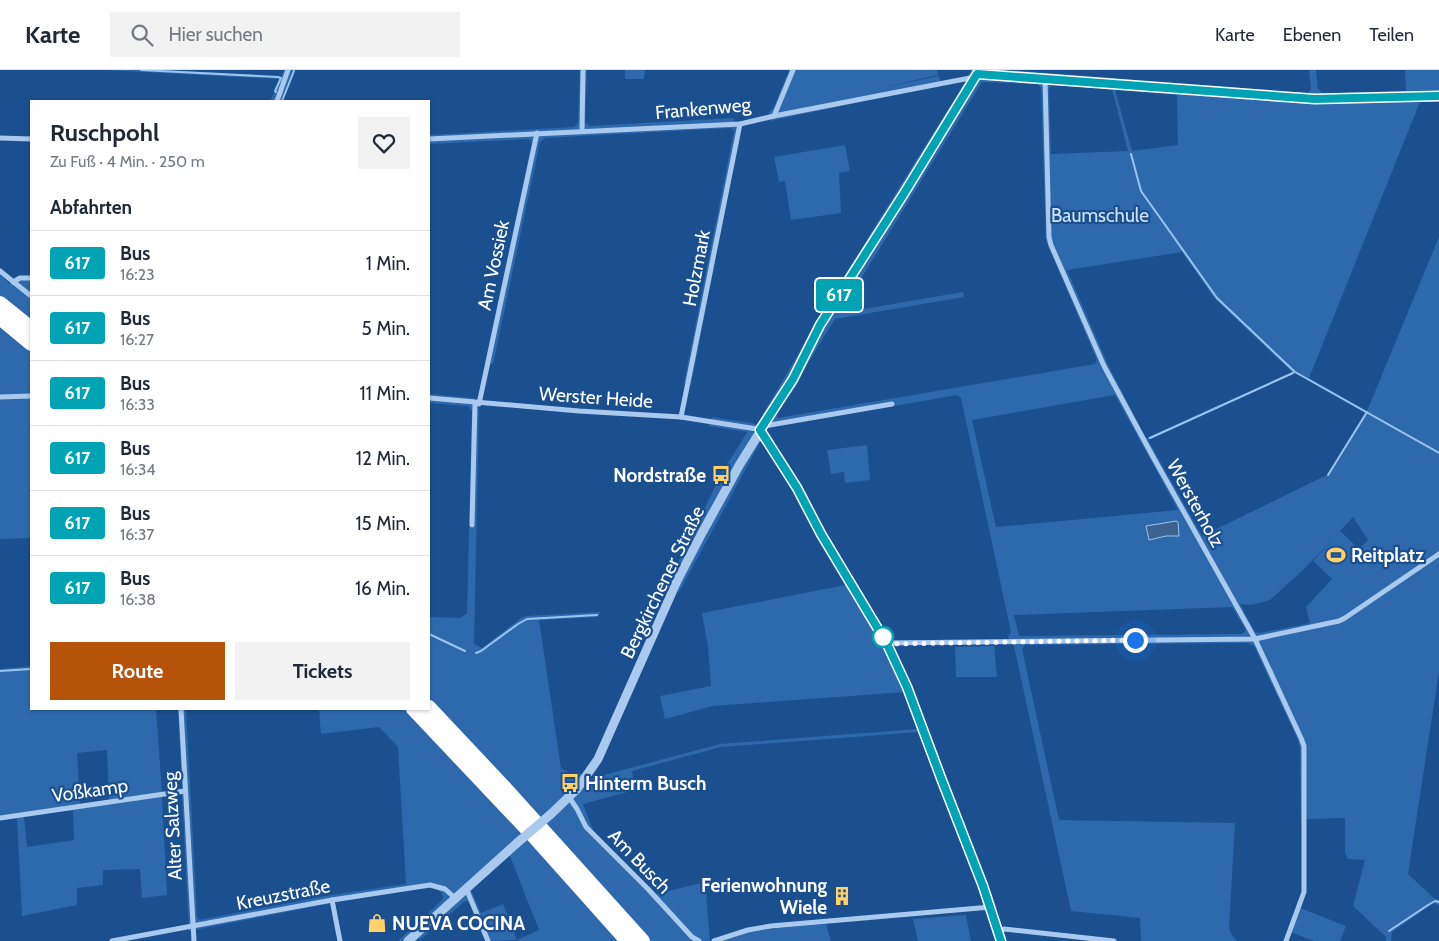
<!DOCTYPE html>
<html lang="de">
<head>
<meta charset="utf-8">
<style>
  :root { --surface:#fff; --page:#f2f2f3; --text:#1f2937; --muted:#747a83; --line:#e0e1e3; --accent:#b45309 }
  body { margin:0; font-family:Cabin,sans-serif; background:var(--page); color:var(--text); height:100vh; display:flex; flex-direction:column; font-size:19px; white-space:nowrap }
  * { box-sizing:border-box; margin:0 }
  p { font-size:16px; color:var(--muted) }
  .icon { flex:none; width:28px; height:28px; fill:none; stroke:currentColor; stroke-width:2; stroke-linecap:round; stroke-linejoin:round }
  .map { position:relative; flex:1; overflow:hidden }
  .side { position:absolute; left:30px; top:30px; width:400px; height:610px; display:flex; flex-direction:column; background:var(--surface); border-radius:0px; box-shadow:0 1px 4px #0004 }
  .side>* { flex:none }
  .badge { padding:0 10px; border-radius:4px; font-size:18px; line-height:32px }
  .you { position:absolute; width:25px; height:25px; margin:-12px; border:4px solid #fff; border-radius:50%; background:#1a73e8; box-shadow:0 0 0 8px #1a73e833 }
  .map>.badge { position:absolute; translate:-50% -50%; box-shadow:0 0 0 2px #fff }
  h2 { padding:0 20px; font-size:19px; line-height:45px }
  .round { display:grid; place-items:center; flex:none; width:52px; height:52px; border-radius:0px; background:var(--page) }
  .summary { display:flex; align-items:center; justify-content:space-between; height:85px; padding:0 20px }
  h1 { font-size:24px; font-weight:700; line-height:38px }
  .action { display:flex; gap:10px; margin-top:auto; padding:10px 20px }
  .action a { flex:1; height:58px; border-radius:0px; background:var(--accent); color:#fff; font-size:20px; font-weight:700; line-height:58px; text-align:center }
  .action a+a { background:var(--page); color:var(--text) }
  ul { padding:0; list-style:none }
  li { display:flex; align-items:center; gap:15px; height:65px; padding:0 20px; border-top:1px solid var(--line) }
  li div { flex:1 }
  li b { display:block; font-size:19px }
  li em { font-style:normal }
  li .badge { min-width:55px; font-weight:700; text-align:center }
  header { display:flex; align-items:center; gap:30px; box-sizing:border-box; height:70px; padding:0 25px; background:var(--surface); border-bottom:1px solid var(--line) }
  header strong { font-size:24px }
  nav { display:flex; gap:28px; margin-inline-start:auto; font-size:18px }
  .search { width:350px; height:45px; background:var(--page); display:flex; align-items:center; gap:12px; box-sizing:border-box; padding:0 18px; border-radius:0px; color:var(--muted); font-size:19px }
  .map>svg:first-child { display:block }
  .green { fill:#2e69ad; fill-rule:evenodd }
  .water { fill:#3c6290; stroke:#9cc4f0 }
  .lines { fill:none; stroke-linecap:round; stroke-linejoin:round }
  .stream { stroke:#9cc4f0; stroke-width:2 }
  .minor { stroke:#a9c9ee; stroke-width:5 }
  .tertiary { stroke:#a9c9ee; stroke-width:9 }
  .motorway { stroke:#fff; stroke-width:14 }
  .tertiary-bridge { stroke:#a9c9ee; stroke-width:9 }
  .line-casing { stroke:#fff; stroke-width:11 }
  .line { stroke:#00a3b4; stroke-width:8 }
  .walk { stroke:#fff; stroke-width:5; stroke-dasharray:0 9 }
  .stop-dot { fill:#fff; stroke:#00a3b4; stroke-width:2.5 }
  .labels { text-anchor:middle; stroke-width:4.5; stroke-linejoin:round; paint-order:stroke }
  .street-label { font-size:19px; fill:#fff; stroke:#1b4f8f }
  .park-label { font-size:19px; fill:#cfe3fa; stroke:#1b4f8f }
  .poi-label { font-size:19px; font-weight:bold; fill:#fff; stroke:#1b4f8f; text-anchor:start }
</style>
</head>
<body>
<header>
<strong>Karte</strong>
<div class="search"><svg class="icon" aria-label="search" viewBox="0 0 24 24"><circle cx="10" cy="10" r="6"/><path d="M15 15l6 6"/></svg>Hier suchen</div>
<nav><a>Karte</a><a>Ebenen</a><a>Teilen</a></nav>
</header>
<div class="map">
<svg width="1439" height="871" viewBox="0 0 1439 871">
  <rect width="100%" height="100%" fill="#1b4f8f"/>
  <g class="green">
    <polygon points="105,0 167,0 281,7 284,0 295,0 282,31 270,31 280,10 279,9"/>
    <polygon points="580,0 587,0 585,52 589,56 733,48 740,63 691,315 684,313 734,61 731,58 545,68 540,72 493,294 485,293 532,72 529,69 429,74 429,65 574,57 578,53"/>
    <polygon points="625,0 645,0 644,9 625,9"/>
    <polygon points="789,0 937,0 938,5 876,19 939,6 941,15 770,51 769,42 774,37"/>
    <path d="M 971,0 L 1009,0 L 1308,23 L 1311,19 L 1309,0 L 1316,0 L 1318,19 L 1322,23 L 1406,21 L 1405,0 L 1439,0 L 1439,32 L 1420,32 L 1309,308 L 1367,341 L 1439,167 L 1439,601 L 1408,804 L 1434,828 L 1439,830 L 1439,835 L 1434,833 L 1392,862 L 1391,871 L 1386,871 L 1386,867 L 1353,836 L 1365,790 L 1348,789 L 1345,782 L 1345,748 L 1307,749 L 1301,753 L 1300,678 L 1298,670 L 1254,576 L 1248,573 L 1025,575 L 1022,579 L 1059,750 L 1235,753 L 1229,857 L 1231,864 L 1237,871 L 1141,871 L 1140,848 L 1071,841 L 1014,576 L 1008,567 L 1011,562 L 961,328 L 957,325 L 768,358 L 679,522 L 667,515 L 713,421 L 721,402 L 734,384 L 747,362 L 709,356 L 712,347 L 757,354 L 854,190 L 965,12 ZM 982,12 L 1038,14 L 1041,18 L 1046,171 L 1097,290 L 1095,294 L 778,348 L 776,345 L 797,315 L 806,296 L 835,249 L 964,227 L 963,222 L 840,243 ZM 1052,15 L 1112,19 L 1128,81 L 1051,84 L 1049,18 ZM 1115,20 L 1177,25 L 1178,75 L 1132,81 ZM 1182,182 L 1215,229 L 1292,302 L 1146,368 L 1109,297 L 1067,200 ZM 1295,303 L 1365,343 L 1327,405 L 1202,466 L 1148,370 ZM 1115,325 L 1178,440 L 996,457 L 972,350 ZM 1353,447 L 1368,470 L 1359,479 L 1340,461 ZM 1176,451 L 1178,452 L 1179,466 L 1166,466 L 1159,454 ZM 1335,467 L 1313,491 L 1332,509 L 1306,537 L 1310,553 L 1260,563 L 1255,562 L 1240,534 L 1251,535 L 1270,530 L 1302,501 ZM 1232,537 L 1246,560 L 1242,564 L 1019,566 L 1014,545 Z"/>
    <polygon points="845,75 850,101 839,103 841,143 791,150 785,111 779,112 774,87"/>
    <polygon points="0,205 10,214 31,207 31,468 0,469"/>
    <path d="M 429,324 L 474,328 L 479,341 L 474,574 L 482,578 L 521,548 L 526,546 L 601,542 L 598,547 L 539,550 L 561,698 L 575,706 L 579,703 L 589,709 L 720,674 L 918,659 L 905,622 L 713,636 L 665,649 L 660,626 L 711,616 L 708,577 L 702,543 L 846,515 L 884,579 L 905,621 L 908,608 L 941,692 L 931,693 L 919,662 L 721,677 L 632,701 L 635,720 L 583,734 L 593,760 L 656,824 L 705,812 L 710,871 L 518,871 L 517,870 L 485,871 L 469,832 L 465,831 L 420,870 L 419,868 L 416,871 L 398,871 L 443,829 L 442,823 L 435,818 L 430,817 L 332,833 L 189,861 L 182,724 L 162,726 L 167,825 L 142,828 L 140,799 L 103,800 L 103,815 L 77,818 L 77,835 L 22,846 L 17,748 L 0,750 L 0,599 L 31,596 L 31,639 L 156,639 L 162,723 L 182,718 L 178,639 L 186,639 L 197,846 L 199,850 L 331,825 L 406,814 L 398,677 L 379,657 L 321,664 L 319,639 L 429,639 L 429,547 L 461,548 L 467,543 L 472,341 L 468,336 L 429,333 ZM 107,680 L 109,730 L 80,734 L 77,683 ZM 73,740 L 74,770 L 27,777 L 24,747 ZM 510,786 L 539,860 L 517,870 L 503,834 L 481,843 L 471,820 Z"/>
    <polygon points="867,375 870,410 845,413 844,402 831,404 827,380"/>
    <polygon points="994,576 997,607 956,607 955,577"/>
    <polygon points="1300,838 1346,856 1340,871 1314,871 1290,862 1287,871 1283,871 1290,862"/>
    <polygon points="966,845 971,871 918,871 913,849"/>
    <polygon points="826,854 831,871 723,871 751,862 779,858"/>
  </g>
  <polygon class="water" points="1176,451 1178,452 1179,466 1166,466 1149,470 1146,456"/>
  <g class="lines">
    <g class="stream">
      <polyline points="141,0 278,7 281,8 275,21 276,22"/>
      <polyline points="282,31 294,1"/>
      <polyline points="1131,84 1141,121 1217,228 1295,302 1439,383"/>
      <polyline points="1150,368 1293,303"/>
      <polyline points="1328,405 1367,342"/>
      <polyline points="429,564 465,581"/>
      <polyline points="476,583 481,581 518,554 527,549 597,545"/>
      <polyline points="0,601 31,599"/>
      <polyline points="1389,861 1428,835 1435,831 1439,832"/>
    </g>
    <g class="minor">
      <polyline points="977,3 1315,29 1439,26"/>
      <polyline points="1045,9 1049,167 1051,175 1104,296 1152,385 1255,569 1301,668 1304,676 1304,822 1286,871"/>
      <polyline points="277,31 288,0"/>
      <polyline points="774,46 793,0"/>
      <polyline points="582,61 583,0"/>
      <polyline points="0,68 31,69"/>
      <polyline points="429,69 740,54 774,46 975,7"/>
      <polyline points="0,201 31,226"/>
      <polyline points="13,212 20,208 31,208"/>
      <polyline points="0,327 31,326"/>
      <polyline points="429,328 579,341 681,347 757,359 761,361 797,418 821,464 887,573 907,617 941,708 983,816 1001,871"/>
      <polyline points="479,334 537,63"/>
      <polyline points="681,347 740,54"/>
      <polyline points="764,356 892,334"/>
      <polyline points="472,455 475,333"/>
      <polyline points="887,573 1255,569 1339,551 1345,548 1439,484"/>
      <polyline points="181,639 194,871"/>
      <polyline points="569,727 577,739 586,757 648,819 692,867 699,871"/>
      <polyline points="0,748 185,721"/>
      <polyline points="466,818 488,871"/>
      <polyline points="332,830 340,871"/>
      <polyline points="999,861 1004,859 1114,871"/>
      <polyline points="112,871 332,830 430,815 445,819 455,828"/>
      <polyline points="714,871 748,860 771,856 991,837"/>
    </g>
    <g class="tertiary">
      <polyline points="551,744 577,719 598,689 677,511 702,463 740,394 793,309 820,255 903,125 979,0"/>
      <polyline points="408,871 517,773"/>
    </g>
    <g class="motorway">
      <polyline points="0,233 31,258"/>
      <polyline points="0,248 31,274"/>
      <polyline points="429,637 507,720 643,871"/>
      <polyline points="413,639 536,769 627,871"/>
    </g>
    <polyline class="tertiary-bridge" points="517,773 551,744"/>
  </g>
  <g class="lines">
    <g class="line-casing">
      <polyline id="line" points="1001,871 983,816 941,708 907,617 887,574 821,464 797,418 760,360 793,309 820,255 903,125 977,4 1315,29 1439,26"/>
    </g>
    <use href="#line" class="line"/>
    <polyline class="walk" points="883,567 887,574 1135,570"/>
  </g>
  <defs>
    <g id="bus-bare" transform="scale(1.5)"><path d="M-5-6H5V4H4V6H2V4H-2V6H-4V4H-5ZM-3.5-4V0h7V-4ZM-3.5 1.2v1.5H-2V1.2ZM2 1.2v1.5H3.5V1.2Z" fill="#ffd166" stroke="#1b4f8f" stroke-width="2.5" paint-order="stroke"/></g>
    <g id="stadium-bare" transform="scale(1.5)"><path d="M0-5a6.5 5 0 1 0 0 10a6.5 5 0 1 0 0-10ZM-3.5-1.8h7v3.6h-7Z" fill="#ffd166" stroke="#1b4f8f" stroke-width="2.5" paint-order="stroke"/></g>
    <g id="building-bare" transform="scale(1.5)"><path d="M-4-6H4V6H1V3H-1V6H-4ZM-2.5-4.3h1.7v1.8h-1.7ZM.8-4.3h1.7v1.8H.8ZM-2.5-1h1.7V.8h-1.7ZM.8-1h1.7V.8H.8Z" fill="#ffd166" stroke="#1b4f8f" stroke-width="2.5" paint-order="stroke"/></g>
    <g id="shop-bare" transform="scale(1.5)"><path d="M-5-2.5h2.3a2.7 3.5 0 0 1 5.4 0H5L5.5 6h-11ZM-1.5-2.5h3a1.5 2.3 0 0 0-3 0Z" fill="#ffd166" stroke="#1b4f8f" stroke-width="2.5" paint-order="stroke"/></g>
  </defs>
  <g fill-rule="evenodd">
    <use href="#bus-bare" x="721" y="405"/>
    <use href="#stadium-bare" x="1336" y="485"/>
    <use href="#bus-bare" x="570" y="713"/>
    <use href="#building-bare" x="842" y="826"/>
    <use href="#shop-bare" x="377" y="853"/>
  </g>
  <circle class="stop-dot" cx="883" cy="567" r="10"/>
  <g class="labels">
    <g class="street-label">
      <text transform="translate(703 38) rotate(-5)" y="7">Frankenweg</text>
      <text transform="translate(493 195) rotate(-78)" y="7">Am Vossiek</text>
      <text transform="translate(696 198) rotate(-79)" y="7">Holzmark</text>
      <text transform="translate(596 327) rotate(4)" y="7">Werster Heide</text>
      <text transform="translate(1196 433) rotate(61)" y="7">Wersterholz</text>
      <text transform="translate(662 512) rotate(-64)" y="7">Bergkirchener Straße</text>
      <text transform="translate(90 720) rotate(-8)" y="7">Voßkamp</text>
      <text transform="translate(172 756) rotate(-93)" y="7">Alter Salzweg</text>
      <text transform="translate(640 791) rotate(46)" y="7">Am Busch</text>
      <text transform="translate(283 824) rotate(-11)" y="7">Kreuzstraße</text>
    </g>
    <g class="park-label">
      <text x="1100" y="152">Baumschule</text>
    </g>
    <g class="poi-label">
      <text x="706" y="412" text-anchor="end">Nordstraße</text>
      <text x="1351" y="492">Reitplatz</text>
      <text x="585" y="720">Hinterm Busch</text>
      <text x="827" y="822" text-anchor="end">Ferienwohnung<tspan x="827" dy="22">Wiele</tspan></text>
      <text x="392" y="860">NUEVA COCINA</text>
    </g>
  </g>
</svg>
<div class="you" style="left:1135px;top:570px"></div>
<b class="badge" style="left:839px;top:225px;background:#00a3b4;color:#fff">617</b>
<section class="side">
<div class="summary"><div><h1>Ruschpohl</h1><p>Zu Fuß · 4 Min. · 250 m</p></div><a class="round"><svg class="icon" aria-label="heart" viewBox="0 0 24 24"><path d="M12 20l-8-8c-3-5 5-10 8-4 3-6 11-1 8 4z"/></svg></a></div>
<h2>Abfahrten</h2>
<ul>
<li><span class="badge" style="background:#00a3b4;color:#fff">617</span><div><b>Bus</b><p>16:23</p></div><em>1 Min.</em></li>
<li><span class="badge" style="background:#00a3b4;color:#fff">617</span><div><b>Bus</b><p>16:27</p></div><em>5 Min.</em></li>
<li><span class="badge" style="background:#00a3b4;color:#fff">617</span><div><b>Bus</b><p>16:33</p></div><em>11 Min.</em></li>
<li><span class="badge" style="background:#00a3b4;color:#fff">617</span><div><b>Bus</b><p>16:34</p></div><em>12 Min.</em></li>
<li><span class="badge" style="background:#00a3b4;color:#fff">617</span><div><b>Bus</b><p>16:37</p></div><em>15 Min.</em></li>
<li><span class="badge" style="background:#00a3b4;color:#fff">617</span><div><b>Bus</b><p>16:38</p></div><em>16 Min.</em></li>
</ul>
<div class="action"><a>Route</a><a>Tickets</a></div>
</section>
</div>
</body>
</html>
